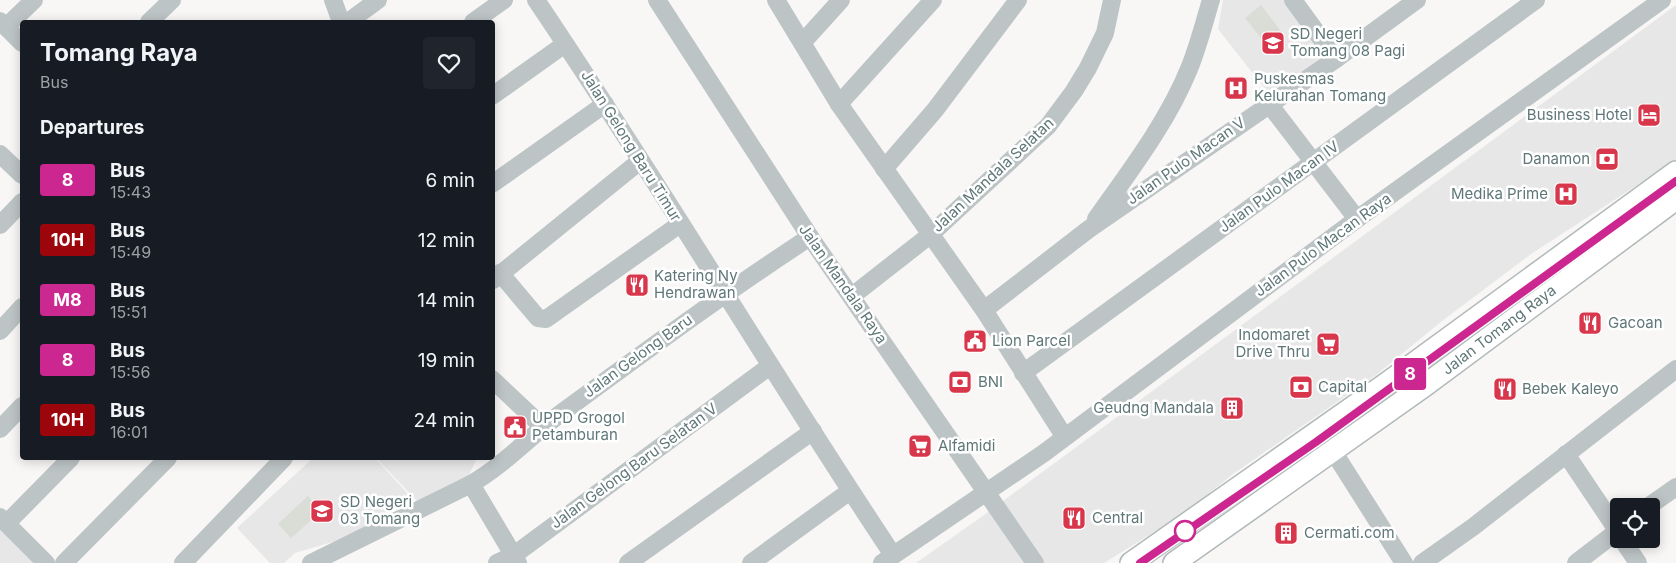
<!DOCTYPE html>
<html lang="en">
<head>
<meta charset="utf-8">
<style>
  :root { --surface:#171b24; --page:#20242c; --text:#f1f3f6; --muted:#9ea1a6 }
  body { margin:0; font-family:Inter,sans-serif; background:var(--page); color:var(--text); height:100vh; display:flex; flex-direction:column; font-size:19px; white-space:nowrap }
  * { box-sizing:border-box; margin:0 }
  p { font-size:16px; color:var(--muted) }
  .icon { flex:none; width:28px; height:28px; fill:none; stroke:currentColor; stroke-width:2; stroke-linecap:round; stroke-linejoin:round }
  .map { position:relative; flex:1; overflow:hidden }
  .sheet { position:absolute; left:20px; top:20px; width:475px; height:440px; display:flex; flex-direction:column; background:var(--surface); border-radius:5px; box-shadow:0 2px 12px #0003 }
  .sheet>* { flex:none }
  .badge { padding:0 10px; border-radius:4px; font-size:18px; line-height:32px }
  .buttons { position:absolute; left:1610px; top:498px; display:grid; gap:10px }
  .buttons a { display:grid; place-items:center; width:50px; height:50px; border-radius:5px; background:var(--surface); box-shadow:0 2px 12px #0003; font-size:25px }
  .map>.badge { position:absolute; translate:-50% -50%; box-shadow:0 0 0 2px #fff }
  h2 { padding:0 20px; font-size:19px; line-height:45px }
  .round { display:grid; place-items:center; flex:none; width:52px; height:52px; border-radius:5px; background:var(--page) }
  .headline { display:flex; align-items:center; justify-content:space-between; height:85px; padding:0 20px }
  h1 { font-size:24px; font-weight:700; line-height:38px }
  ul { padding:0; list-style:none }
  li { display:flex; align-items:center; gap:15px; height:60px; padding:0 20px }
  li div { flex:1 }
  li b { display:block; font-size:19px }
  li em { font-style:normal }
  li .badge { min-width:55px; font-weight:700; text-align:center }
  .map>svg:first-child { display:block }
  .built { fill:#e6e7e6 }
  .green { fill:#daddd5 }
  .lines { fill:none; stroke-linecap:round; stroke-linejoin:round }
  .major-casing { stroke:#b1b9ba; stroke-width:24 }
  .minor { stroke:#bdc4c5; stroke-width:18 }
  .major { stroke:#fff; stroke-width:21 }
  .line-casing { stroke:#fff; stroke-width:11 }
  .line { stroke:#cc2790; stroke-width:8 }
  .stop-dot { fill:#fff; stroke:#cc2790; stroke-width:2.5 }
  .labels { text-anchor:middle; stroke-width:5; stroke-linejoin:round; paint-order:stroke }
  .poi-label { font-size:15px; fill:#607778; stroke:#fff; text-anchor:start }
  .street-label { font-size:15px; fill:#607778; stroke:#fff }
</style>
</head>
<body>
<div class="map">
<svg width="1676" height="563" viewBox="0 0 1676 563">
  <rect width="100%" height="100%" fill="#f8f7f6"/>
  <g class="built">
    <polygon points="1223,0 1285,0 1329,56 1273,99 1218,29"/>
    <polygon points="1676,5 1676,160 1531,254 1442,321 1376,375 1233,474 1186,512 1104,563 916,563 984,515"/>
    <polygon points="313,458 375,458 409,495 359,534 295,553 284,563 270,563 237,528"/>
    <polygon points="376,458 477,458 469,475 420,504"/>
    <polygon points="0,519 46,563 0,563"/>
  </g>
  <g class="green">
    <polygon points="1261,5 1280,30 1264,42 1245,18"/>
    <polygon points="308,496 321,511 291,538 278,524"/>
  </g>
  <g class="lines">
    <g class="major-casing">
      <g id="major">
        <polyline points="1131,563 1387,383 1676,172"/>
        <polyline points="1174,563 1420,389 1676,199"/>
      </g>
    </g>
    <g class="minor">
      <polyline points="333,0 341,22"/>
      <path d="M 536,0 C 659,182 771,372 893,555"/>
      <polyline points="657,0 810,237 1035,563"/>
      <polyline points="776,0 839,104 984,310 1064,436"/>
      <polyline points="1293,0 1336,59"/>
      <polyline points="0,21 22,43"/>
      <polyline points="149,22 172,0"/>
      <polyline points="348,22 378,0"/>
      <polyline points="473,22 504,0"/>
      <polyline points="6,27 34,0"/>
      <polyline points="803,42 841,0"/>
      <polyline points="492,96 565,44"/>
      <polyline points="839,104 933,0"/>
      <polyline points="1269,104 1357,219"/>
      <polyline points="0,154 22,175"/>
      <polyline points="884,169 935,110 1018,0"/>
      <polyline points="492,184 605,104"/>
      <path d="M 1096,219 C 1129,172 1167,123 1189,69 C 1198,47 1204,23 1211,0"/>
      <polyline points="0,225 22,202"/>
      <polyline points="500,273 538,318 546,319 680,224"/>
      <polyline points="493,280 640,161"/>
      <polyline points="852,296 930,235 1048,126 1074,91 1088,68 1105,33 1112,0"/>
      <polyline points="984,310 1089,229 1336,59 1417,0"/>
      <polyline points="0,331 22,307"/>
      <polyline points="1023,373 1536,0"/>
      <polyline points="492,379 543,427"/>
      <polyline points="0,429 22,406"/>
      <polyline points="1333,451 1404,563"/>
      <polyline points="1566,454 1619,533"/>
      <polyline points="471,484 518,563"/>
      <polyline points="1649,506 1676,487"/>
      <polyline points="0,517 46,563"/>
      <polyline points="7,523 71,458"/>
      <polyline points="1622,539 1638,563"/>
      <polyline points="64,563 168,458"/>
      <polyline points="183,563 284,458"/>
      <path d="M 311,563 L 471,484 C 504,465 529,437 560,414 C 642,354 724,293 810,237"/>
      <polyline points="497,563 514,555 770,366"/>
      <polyline points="628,563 813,431"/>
      <polyline points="751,563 850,491"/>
      <polyline points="882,563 1044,453 1357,219 1662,0"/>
      <polyline points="1422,563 1473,527 1676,369"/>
      <polyline points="1576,563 1619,530"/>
    </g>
    <use href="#major" class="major"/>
  </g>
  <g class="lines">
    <g class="line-casing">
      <polyline id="line" points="1140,563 1316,442 1676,181"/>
    </g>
    <use href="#line" class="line"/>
  </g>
  <defs>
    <g id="school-square" transform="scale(1.25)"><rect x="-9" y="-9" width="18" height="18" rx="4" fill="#d7364b" stroke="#fff"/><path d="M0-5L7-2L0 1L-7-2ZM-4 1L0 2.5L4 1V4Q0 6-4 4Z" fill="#fff"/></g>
    <g id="hospital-square" transform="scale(1.25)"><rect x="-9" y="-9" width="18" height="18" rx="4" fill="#d7364b" stroke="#fff"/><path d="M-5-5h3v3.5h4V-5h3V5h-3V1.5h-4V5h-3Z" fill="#fff"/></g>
    <g id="hotel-square" transform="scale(1.25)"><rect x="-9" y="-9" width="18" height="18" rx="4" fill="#d7364b" stroke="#fff"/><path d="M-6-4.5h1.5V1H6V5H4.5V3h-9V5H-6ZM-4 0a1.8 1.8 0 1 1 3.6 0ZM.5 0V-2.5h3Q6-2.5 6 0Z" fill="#fff"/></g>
    <g id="bank-square" transform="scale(1.25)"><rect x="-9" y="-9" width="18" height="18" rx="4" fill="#d7364b" stroke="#fff"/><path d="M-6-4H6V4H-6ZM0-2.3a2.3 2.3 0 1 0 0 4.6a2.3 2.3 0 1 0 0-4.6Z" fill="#fff"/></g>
    <g id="restaurant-square" transform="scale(1.25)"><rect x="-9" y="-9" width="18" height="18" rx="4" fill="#d7364b" stroke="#fff"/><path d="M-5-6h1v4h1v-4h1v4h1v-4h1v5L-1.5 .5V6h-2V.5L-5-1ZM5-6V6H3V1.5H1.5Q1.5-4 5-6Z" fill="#fff"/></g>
    <g id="civic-square" transform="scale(1.25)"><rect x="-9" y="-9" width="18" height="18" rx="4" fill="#d7364b" stroke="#fff"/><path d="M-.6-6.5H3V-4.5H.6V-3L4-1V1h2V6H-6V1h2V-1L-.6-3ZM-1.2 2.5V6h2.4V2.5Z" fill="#fff"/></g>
    <g id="supermarket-square" transform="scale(1.25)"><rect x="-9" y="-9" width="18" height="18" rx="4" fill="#d7364b" stroke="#fff"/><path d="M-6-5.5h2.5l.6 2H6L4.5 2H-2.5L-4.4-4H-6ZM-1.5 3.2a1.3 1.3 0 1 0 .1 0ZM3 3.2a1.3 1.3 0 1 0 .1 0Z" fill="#fff"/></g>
    <g id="building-square" transform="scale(1.25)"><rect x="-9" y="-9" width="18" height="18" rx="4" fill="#d7364b" stroke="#fff"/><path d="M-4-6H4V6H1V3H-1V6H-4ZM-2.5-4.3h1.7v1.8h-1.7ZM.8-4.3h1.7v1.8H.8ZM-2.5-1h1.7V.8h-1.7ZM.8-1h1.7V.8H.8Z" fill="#fff"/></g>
  </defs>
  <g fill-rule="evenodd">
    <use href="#school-square" x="1273" y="43"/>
    <use href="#hospital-square" x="1236" y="88"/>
    <use href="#hotel-square" x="1649" y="115"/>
    <use href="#bank-square" x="1607" y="159"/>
    <use href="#hospital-square" x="1566" y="194"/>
    <use href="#restaurant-square" x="637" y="285"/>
    <use href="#restaurant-square" x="1590" y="323"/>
    <use href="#civic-square" x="975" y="341"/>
    <use href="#supermarket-square" x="1328" y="344"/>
    <use href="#bank-square" x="960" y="382"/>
    <use href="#bank-square" x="1301" y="387"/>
    <use href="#restaurant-square" x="1505" y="389"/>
    <use href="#building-square" x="1232" y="408"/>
    <use href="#civic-square" x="515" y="427"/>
    <use href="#supermarket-square" x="920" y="446"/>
    <use href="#school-square" x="322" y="511"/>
    <use href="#restaurant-square" x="1074" y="518"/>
    <use href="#building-square" x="1286" y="533"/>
  </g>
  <circle class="stop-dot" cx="1185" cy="531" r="10"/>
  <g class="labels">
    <g class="poi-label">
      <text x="1290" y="39">SD Negeri<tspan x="1290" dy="17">Tomang 08 Pagi</tspan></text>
      <text x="1254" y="84">Puskesmas<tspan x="1254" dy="17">Kelurahan Tomang</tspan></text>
      <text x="1632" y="120" text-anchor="end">Business Hotel</text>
      <text x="1590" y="164" text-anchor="end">Danamon</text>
      <text x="1548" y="199" text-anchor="end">Medika Prime</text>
      <text x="654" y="281">Katering Ny<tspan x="654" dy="17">Hendrawan</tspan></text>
      <text x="1608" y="328">Gacoan</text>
      <text x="1310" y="340" text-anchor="end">Indomaret<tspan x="1310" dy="17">Drive Thru</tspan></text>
      <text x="992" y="346">Lion Parcel</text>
      <text x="978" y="387">BNI</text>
      <text x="1318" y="392">Capital</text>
      <text x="1522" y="394">Bebek Kaleyo</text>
      <text x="1214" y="413" text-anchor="end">Geudng Mandala</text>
      <text x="532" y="423">UPPD Grogol<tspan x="532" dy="17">Petamburan</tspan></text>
      <text x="938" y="451">Alfamidi</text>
      <text x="340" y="507">SD Negeri<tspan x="340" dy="17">03 Tomang</tspan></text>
      <text x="1092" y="523">Central</text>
      <text x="1304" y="538">Cermati.com</text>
    </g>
    <g class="street-label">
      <text transform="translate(631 146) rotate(58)" y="5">Jalan Gelong Baru Timur</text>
      <text transform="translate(1186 161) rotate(-35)" y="5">Jalan Pulo Macan V</text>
      <text transform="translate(993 175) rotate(-43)" y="5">Jalan Mandala Selatan</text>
      <text transform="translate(1279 187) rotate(-36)" y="5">Jalan Pulo Macan IV</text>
      <text transform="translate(1323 245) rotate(-36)" y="5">Jalan Pulo Macan Raya</text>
      <text transform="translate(843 284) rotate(55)" y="5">Jalan Mandala Raya</text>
      <text transform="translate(1499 330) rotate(-37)" y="5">Jalan Tomang Raya</text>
      <text transform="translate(638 356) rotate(-36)" y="5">Jalan Gelong Baru</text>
      <text transform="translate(634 466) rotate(-36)" y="5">Jalan Gelong Baru Selatan V</text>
    </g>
  </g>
</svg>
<div class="buttons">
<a><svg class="icon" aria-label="locate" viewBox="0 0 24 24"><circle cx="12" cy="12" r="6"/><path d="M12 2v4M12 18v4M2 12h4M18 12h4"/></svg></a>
</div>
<b class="badge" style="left:1410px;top:374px;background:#cc2790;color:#fff">8</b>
<section class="sheet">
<div class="headline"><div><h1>Tomang Raya</h1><p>Bus</p></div><a class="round"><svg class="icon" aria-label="heart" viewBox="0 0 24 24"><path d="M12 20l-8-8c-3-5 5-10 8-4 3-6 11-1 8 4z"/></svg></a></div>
<h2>Departures</h2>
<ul>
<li><span class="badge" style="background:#cc2790;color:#fff">8</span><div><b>Bus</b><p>15:43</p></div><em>6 min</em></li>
<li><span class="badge" style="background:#9c050c;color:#fff">10H</span><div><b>Bus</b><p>15:49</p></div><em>12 min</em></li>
<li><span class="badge" style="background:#cb2990;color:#fff">M8</span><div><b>Bus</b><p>15:51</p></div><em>14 min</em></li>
<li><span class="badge" style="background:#cc2790;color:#fff">8</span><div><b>Bus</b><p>15:56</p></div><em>19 min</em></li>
<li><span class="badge" style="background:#9c050c;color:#fff">10H</span><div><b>Bus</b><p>16:01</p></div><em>24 min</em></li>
</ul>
</section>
</div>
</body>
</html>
